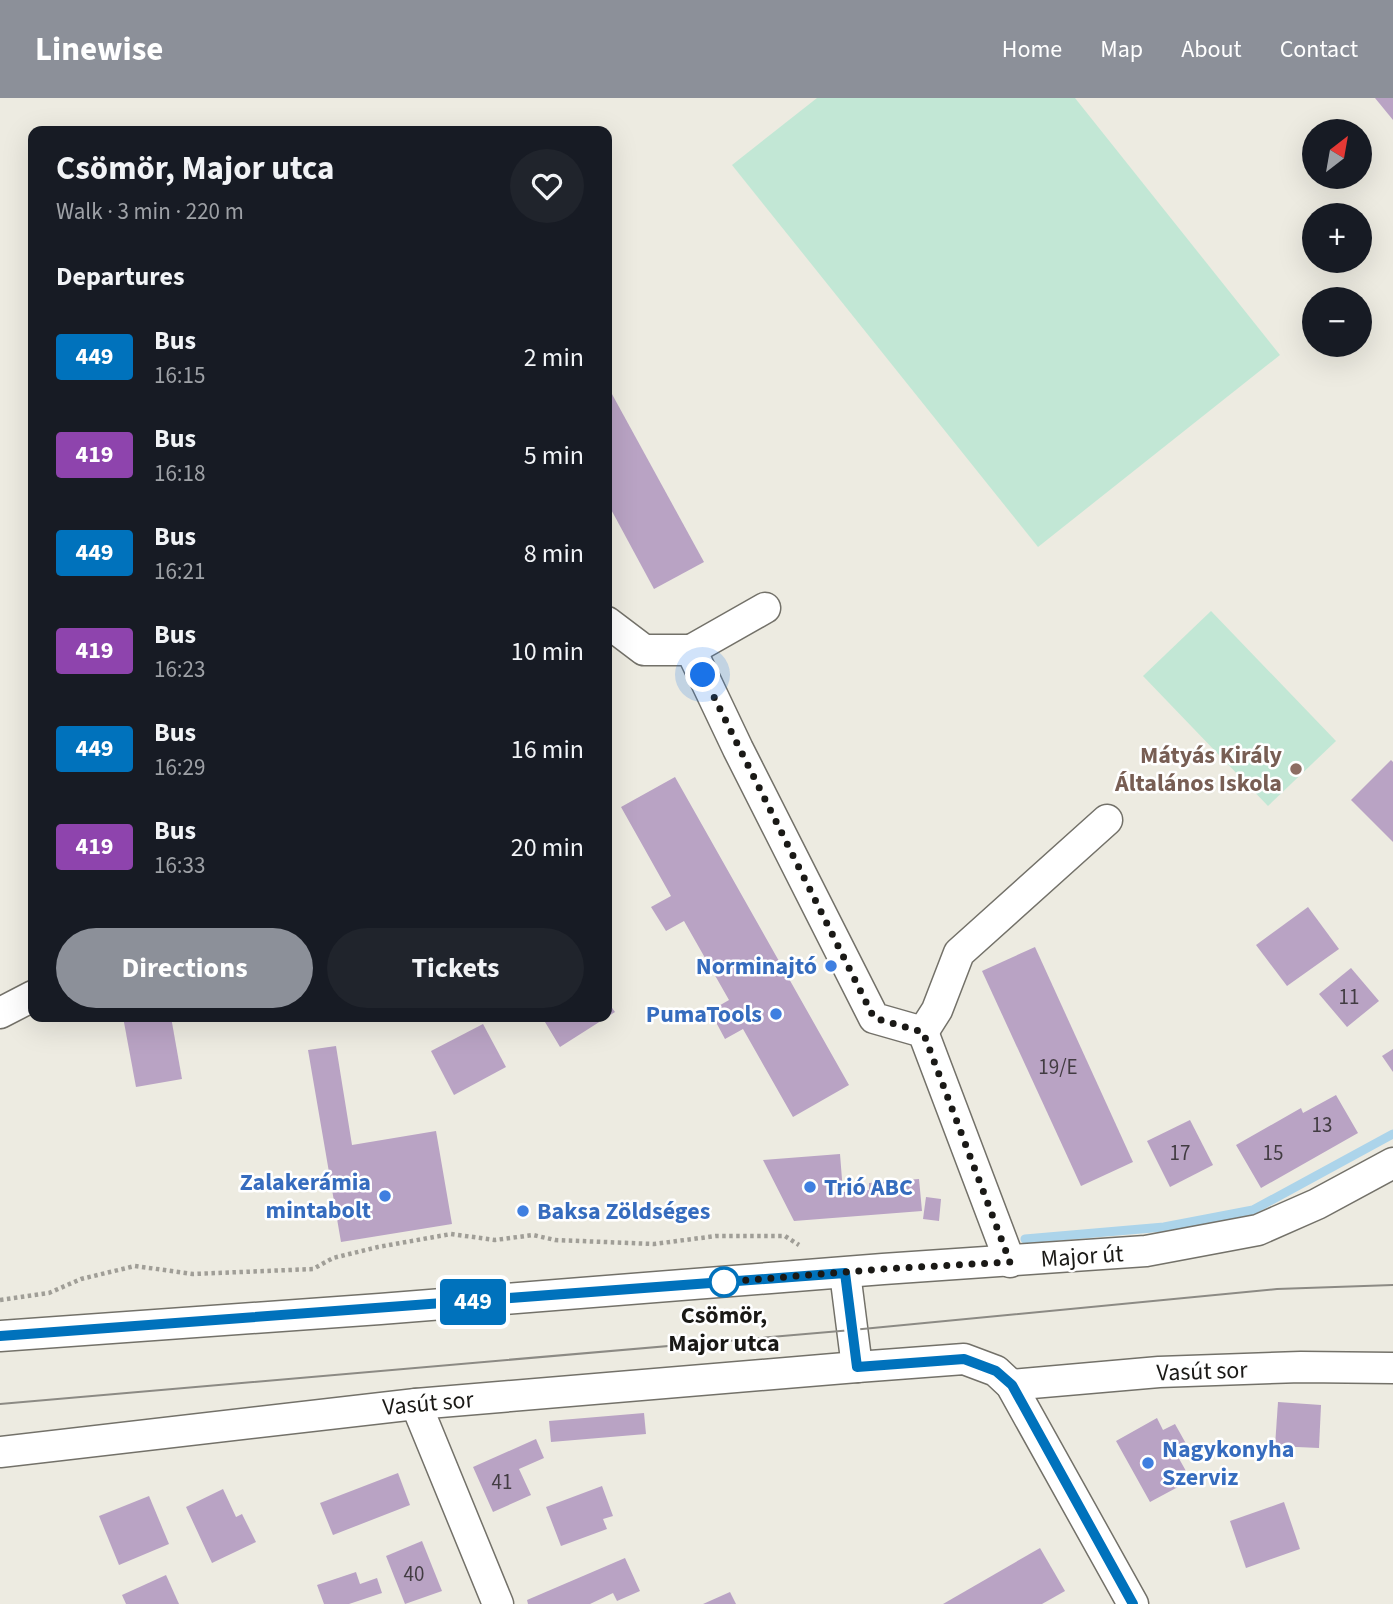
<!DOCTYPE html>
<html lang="en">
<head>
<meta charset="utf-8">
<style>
  :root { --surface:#171b24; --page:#20242c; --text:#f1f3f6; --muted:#9ea1a6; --accent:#8c9099 }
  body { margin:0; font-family:"Source Sans 3",sans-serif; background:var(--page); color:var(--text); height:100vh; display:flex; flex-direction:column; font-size:26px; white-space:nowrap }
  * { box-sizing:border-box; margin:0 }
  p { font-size:23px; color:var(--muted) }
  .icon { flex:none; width:38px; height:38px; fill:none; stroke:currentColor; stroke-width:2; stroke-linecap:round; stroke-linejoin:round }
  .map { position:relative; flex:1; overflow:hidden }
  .details { position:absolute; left:28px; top:28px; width:584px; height:896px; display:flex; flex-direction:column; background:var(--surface); border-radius:14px; box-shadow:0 7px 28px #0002 }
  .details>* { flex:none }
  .badge { padding:0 14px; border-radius:5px; font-size:24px; line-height:46px }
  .needle { width:46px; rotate:31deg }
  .controls { position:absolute; left:1302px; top:21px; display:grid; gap:14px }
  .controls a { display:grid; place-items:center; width:70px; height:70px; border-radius:50%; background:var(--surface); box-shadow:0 7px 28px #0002; font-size:35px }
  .you { position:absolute; width:35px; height:35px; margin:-18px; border:5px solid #fff; border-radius:50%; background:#1a73e8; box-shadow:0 0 0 10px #1a73e833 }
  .map>.badge { position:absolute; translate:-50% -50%; box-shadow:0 0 0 4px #fff }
  h2 { padding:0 28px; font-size:26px; line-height:63px }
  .round { display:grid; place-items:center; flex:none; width:74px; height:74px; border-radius:37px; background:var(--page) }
  .head { display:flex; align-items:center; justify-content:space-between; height:119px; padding:0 28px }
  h1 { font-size:33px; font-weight:700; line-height:52px }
  .primary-button { display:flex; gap:14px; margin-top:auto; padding:14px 28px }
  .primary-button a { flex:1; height:80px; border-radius:42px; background:var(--accent); color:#fff; font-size:28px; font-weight:700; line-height:80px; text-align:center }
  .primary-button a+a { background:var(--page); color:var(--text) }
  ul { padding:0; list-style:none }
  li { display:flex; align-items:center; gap:21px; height:98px; padding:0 28px }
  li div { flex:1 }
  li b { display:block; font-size:26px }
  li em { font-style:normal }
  li .badge { min-width:77px; font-weight:700; text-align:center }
  header { display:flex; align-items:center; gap:42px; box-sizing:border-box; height:98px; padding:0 35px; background:var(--accent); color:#fff }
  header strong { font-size:33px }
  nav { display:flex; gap:38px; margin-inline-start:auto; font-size:24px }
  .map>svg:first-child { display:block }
  .green { fill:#c2e7d5 }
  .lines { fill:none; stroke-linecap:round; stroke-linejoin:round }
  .stream { stroke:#acd4ea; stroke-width:9 }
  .building { fill:#b9a3c4 }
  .minor-casing { stroke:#737169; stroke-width:33 }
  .path { stroke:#a09e97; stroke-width:4.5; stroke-dasharray:3.5 3.5; stroke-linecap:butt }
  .minor { stroke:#fff; stroke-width:30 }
  .tram { stroke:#8c8a84; stroke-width:2 }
  .line-casing { stroke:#fff; stroke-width:16 }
  .line { stroke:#0072bc; stroke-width:10 }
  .walk { stroke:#1a1916; stroke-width:7; stroke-dasharray:0 12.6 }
  .education-dot { fill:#8d6e63; stroke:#fff; stroke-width:2.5 }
  .shop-dot { fill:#3f7fe0; stroke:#fff; stroke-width:2.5 }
  .stop-dot { fill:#fff; stroke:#0072bc; stroke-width:3.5 }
  .labels { text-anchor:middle; stroke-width:5; stroke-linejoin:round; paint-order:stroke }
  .number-label { font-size:21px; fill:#423c42 }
  .education-label { font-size:24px; font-weight:bold; fill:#785e54; stroke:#fff; text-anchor:end }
  .shop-label { font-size:24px; font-weight:bold; fill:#366cbe; stroke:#fff; text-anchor:end }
  .street-label { font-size:24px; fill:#1a1916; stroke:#fff }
  .stop-label { font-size:24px; font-weight:bold; fill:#1a1916; stroke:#fff }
</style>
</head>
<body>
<header>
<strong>Linewise</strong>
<nav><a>Home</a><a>Map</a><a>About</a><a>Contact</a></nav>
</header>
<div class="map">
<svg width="1393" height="1506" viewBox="0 0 1393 1506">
  <rect width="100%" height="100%" fill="#edebe1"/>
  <g class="green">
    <polygon points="817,0 1075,0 1280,257 1038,449 732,67"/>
    <polygon points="1211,513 1336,643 1268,708 1143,578"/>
  </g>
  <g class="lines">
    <polyline class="stream" points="1025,1141 1164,1129 1253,1112 1393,1036"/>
  </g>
  <g class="building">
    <polygon points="1375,0 1393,0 1393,22"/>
    <polygon points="607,287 704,464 654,491 607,404"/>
    <polygon points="1391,662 1393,664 1393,744 1351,702"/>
    <polygon points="675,679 849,987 793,1019 743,931 725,941 710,913 729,902 684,823 666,833 651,809 671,798 621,709"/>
    <polygon points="1308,809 1339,851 1287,888 1256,847"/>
    <polygon points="1035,849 1133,1064 1081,1088 982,873"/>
    <polygon points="1351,870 1379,903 1347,929 1319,896"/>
    <polygon points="607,903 615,914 560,949 542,919 607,919"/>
    <polygon points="123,919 171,919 182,981 136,989"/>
    <polygon points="483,926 506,969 454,997 431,953"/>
    <polygon points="336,948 352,1047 436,1033 452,1126 341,1144 308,952"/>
    <polygon points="1393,951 1393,974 1382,958"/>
    <polygon points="1336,997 1358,1035 1261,1090 1236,1047 1301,1010 1303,1015"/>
    <polygon points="1190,1022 1213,1067 1170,1089 1147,1043"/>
    <polygon points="840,1056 843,1094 869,1092 869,1085 919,1081 922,1113 794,1123 763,1062"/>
    <polygon points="926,1099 941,1101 939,1123 923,1121"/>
    <polygon points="1278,1304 1321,1307 1319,1350 1275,1348"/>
    <polygon points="644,1315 646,1336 551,1344 549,1323"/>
    <polygon points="1157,1320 1163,1332 1175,1326 1189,1351 1177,1357 1191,1382 1150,1404 1116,1343"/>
    <polygon points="536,1341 544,1360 519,1371 531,1397 493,1414 473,1369"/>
    <polygon points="398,1375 410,1407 333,1437 320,1405"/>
    <polygon points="602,1388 613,1418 603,1421 607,1431 561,1448 546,1409"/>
    <polygon points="223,1391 236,1419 242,1416 256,1444 212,1465 186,1409"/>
    <polygon points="149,1398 169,1446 119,1467 99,1418"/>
    <polygon points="1284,1404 1300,1451 1246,1470 1230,1423"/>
    <polygon points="422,1443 442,1493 405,1506 386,1458"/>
    <polygon points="1040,1450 1065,1493 1042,1506 943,1506"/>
    <polygon points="625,1460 640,1493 617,1503 613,1495 590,1506 528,1506 527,1502"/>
    <polygon points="356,1474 360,1486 377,1480 382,1495 349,1506 324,1506 317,1487"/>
    <polygon points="166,1477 179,1506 126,1506 122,1497"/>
    <polygon points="730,1494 736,1506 703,1506"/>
  </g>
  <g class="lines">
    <g class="minor-casing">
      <g id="minor">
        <polyline points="607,524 644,552 691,552 738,651 874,920 923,934 1010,1164"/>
        <polyline points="691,552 765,510"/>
        <polyline points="0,915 33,898"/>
        <polyline points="923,934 937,912 959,855 1107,722"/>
        <polyline points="845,1175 857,1269 964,1261 996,1273 1011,1287 1133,1506"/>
        <polyline points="0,1238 380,1211 883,1171 1146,1153 1258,1132 1317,1106 1393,1065"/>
        <polyline points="1011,1287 1159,1274 1301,1269 1393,1270"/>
        <polyline points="416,1306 498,1506"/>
        <polyline points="0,1354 416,1306 857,1269"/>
      </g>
    </g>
    <polyline class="path" points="0,1202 49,1195 81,1181 135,1168 193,1176 313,1171 333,1160 378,1149 451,1136 495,1142 533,1137 555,1142 654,1146 716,1138 785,1138 799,1147"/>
    <use href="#minor" class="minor"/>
    <polyline class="tram" points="0,1306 852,1232 1277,1191 1393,1187"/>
  </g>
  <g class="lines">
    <g class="line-casing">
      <polyline id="line" points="0,1238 845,1175 857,1269 964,1261 996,1273 1012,1287 1133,1506"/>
    </g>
    <use href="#line" class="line"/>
    <polyline class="walk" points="703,577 874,920 923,934 1010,1164 883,1171 724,1184"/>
  </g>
  <circle class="education-dot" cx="1296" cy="671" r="7"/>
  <g class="shop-dot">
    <circle cx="831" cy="868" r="7"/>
    <circle cx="776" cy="916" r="7"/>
    <circle cx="810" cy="1089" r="7"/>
    <circle cx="385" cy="1098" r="7"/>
    <circle cx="523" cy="1113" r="7"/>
    <circle cx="1148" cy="1365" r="7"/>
  </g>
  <circle class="stop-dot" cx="724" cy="1184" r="14"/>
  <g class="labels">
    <g class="number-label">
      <text x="1349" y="906">11</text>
      <text x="1058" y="976">19/E</text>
      <text x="1322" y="1034">13</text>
      <text x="1180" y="1062">17</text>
      <text x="1273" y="1062">15</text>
      <text x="502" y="1391">41</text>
      <text x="414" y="1483">40</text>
    </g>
    <g class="education-label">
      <text x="1282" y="665">Mátyás Király<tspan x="1282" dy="28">Általános Iskola</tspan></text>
    </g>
    <g class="shop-label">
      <text x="817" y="876">Norminajtó</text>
      <text x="762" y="924">PumaTools</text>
      <text x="371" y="1092">Zalakerámia<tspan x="371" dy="28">mintabolt</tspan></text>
      <text x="824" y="1097" text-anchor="start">Trió ABC</text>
      <text x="537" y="1121" text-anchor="start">Baksa Zöldséges</text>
      <text x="1162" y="1359" text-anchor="start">Nagykonyha<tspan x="1162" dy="28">Szerviz</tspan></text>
    </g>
    <g class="street-label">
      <text transform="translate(1082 1158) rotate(-4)" y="8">Major út</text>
      <text transform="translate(1202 1273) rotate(-2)" y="8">Vasút sor</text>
      <text transform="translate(428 1305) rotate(-5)" y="8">Vasút sor</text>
    </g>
    <g class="stop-label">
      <text x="724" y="1225">Csömör,<tspan x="724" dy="28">Major utca</tspan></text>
    </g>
  </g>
</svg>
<div class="controls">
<a><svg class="needle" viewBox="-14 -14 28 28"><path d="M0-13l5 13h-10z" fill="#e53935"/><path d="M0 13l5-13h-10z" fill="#9ea1a6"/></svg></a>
<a>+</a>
<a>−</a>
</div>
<div class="you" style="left:703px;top:577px"></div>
<b class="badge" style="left:473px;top:1204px;background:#0072bc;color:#fff">449</b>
<section class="details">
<div class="head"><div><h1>Csömör, Major utca</h1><p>Walk · 3 min · 220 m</p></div><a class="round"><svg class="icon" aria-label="heart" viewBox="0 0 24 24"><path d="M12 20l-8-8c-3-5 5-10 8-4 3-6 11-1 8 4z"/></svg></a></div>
<h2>Departures</h2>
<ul>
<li><span class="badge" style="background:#0072bc;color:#fff">449</span><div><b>Bus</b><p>16:15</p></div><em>2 min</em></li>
<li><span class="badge" style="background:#8e44ad;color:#fff">419</span><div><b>Bus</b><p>16:18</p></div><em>5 min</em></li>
<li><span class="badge" style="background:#0072bc;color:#fff">449</span><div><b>Bus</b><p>16:21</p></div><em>8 min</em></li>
<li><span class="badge" style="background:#8e44ad;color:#fff">419</span><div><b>Bus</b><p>16:23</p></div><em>10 min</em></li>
<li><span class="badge" style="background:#0072bc;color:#fff">449</span><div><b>Bus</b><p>16:29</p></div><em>16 min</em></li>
<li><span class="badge" style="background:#8e44ad;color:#fff">419</span><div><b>Bus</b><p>16:33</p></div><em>20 min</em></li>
</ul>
<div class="primary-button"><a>Directions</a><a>Tickets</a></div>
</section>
</div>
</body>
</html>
